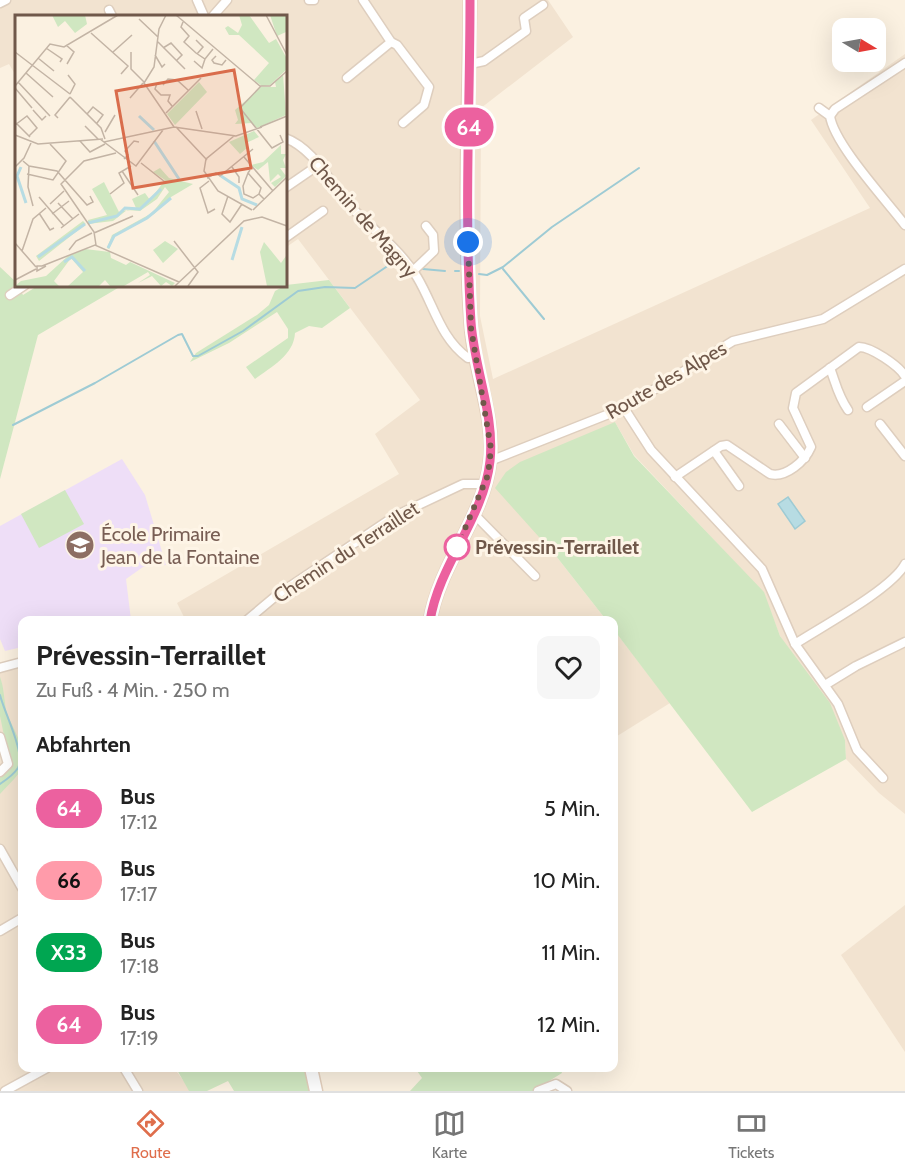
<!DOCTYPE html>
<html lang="de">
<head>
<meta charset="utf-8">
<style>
  :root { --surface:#fff; --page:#f6f6f6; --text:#222; --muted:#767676; --line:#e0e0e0; --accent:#df6e4c }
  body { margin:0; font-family:Cabin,sans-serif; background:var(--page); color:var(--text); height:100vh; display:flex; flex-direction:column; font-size:22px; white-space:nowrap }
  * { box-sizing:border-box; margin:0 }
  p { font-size:20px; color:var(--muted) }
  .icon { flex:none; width:33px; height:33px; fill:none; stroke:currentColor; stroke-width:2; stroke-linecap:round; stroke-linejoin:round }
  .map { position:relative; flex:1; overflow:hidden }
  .side { position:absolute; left:18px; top:616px; width:600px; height:456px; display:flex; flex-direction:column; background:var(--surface); border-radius:12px; box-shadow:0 6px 24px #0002 }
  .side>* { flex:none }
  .badge { padding:0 12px; border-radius:20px; font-size:21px; line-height:39px }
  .needle { width:39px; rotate:100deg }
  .controls { position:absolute; left:832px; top:18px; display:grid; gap:12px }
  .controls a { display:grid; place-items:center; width:54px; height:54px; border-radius:12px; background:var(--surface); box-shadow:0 6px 24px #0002; font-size:30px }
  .you { position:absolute; width:30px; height:30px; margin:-15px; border:4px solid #fff; border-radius:50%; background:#1a73e8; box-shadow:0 0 0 9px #1a73e833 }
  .map>.badge { position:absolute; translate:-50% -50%; box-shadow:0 0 0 3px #fff }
  h2 { padding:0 18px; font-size:22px; line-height:54px }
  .round { display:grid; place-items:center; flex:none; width:63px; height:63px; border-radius:12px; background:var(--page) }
  .head { display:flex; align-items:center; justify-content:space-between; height:102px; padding:0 18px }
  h1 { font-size:28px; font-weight:800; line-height:45px }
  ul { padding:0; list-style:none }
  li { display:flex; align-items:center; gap:18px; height:72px; padding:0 18px }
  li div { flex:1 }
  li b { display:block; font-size:22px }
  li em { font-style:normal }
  li .badge { min-width:66px; font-weight:700; text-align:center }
  .tab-bar { display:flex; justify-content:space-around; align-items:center; height:84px; border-top:2px solid var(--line); background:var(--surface); font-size:16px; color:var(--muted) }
  .tab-bar a { display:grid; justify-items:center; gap:3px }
  .tab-bar .on { color:var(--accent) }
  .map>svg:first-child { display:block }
  .residential { fill:#f2e3d0 }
  .education { fill:#eedef7 }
  .green { fill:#d0e7c1 }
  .water { fill:#b7dce3; stroke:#9ecbd4; stroke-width:1.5 }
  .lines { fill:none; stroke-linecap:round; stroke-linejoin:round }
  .stream { stroke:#9ecbd4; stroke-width:2 }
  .street-casing { stroke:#decebe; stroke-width:11 }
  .secondary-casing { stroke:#e3cfbc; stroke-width:15 }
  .street { stroke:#fff; stroke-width:8 }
  .secondary { stroke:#fff; stroke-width:12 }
  .line-casing { stroke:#fff; stroke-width:14 }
  .line { stroke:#ec619f; stroke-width:9 }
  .walk { stroke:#70584a; stroke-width:6; stroke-dasharray:0 10.8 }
  .stop-dot { fill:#fff; stroke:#ec619f; stroke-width:3 }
  .labels { text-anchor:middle; stroke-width:6; stroke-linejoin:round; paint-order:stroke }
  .street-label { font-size:20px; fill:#70584a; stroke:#fef5e7 }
  .education-label { font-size:20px; fill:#785e54; stroke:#fef5e7; text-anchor:start }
  .stop-label { font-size:20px; font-weight:bold; fill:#70584a; stroke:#fef5e7; text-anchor:start }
  .inset-river { fill:none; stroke:#b7dce3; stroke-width:3 }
  .inset-road { fill:none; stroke:#c3b4a5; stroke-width:1.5 }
  .view { fill:#d96d4c; fill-opacity:0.15; stroke:#d96d4c; stroke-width:3 }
  .inset-edge { fill:none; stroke:#70584a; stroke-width:3 }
</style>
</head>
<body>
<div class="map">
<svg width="905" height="1091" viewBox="0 0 905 1091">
  <rect width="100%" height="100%" fill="#fbf1e1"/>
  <g class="residential">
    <polygon points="0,0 548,0 573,37 481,108 480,316 493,379 870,208 811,120 905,54 905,814 879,793 846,759 845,740 780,636 763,592 634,455 615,422 556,556 607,621 186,621 177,603 399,474 375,434 420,400 298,239 285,248 285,16 16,16 16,76 9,64 0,68"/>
    <polygon points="614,630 670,703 614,738"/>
    <polygon points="22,662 22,1068 174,1068 191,1091 0,1091 0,668"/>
    <polygon points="905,905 905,1052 841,955"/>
  </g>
  <polygon class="education" points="122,459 145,495 166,565 143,567 126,579 131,620 22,621 22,647 5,651 0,639 0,526"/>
  <g class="green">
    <polygon points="0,267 16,282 23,295 39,285 123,285 38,335 0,479"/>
    <path d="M 329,280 L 350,308 L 322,328 L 309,326 L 295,333 C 294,355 271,367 255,379 L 246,367 L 288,338 L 288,329 L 277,312 L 229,343 L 190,362 L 196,353 L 257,315 L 269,305 L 275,291 L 286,285 Z"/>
    <polygon points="615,422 634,456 764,592 780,636 830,703 845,740 846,759 752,812 614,630 614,621 607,621 556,556 495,488 506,472 520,462"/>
    <polygon points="65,490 84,524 39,548 21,514"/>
    <path d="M 0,677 C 4,688 4,698 6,710 C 11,728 32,753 19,773 C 14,780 6,787 0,794 L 0,776 L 10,765 L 0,716 Z"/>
    <polygon points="176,1068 305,1068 309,1091 234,1091 228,1081 207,1091 189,1091"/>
    <polygon points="415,1068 560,1068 562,1073 533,1091 410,1091 422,1078"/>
  </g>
  <polygon class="water" points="788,497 805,521 795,529 778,504"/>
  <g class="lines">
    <g class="stream">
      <polyline points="423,269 445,271"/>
      <polyline points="503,269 544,319"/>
      <polyline points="455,271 459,271"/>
      <polyline points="479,274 487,275 503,267 552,227 639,168"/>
      <polyline points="13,425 95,383 178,335 182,334 193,356 198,356 243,331 298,291 325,287 355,288 398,259"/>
      <path d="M 0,695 C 4,712 26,754 18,768 C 14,774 6,780 0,784"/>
    </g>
    <g class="street-casing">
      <g id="street">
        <polyline points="197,0 204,16"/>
        <polyline points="309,0 314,0"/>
        <polyline points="363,0 391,42 397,45 429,87 424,105 403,123"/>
        <polyline points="0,3 6,0"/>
        <polyline points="109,10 112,16"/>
        <polyline points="213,16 227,0"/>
        <polyline points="470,64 484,61 526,31 524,18 543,5"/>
        <polyline points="347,78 391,42"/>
        <path d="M 819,108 L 830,116 C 834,144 886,200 905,225"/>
        <polyline points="830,116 835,109 905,63"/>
        <path d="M 285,138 C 316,149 332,188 354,210 C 376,232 401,251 417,277 C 434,305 440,338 468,358 L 475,357"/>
        <polyline points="285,188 317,166"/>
        <polyline points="285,238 323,211"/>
        <polyline points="413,271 434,251 433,235 426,226"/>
        <polyline points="10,295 25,285"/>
        <path d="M 830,368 C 836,384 838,396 848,410"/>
        <polyline points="867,407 905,381"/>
        <polyline points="624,408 651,450 762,569 795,644 838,704 857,750 883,778"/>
        <polyline points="779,424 805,458"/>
        <polyline points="880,424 905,456"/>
        <polyline points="714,451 739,486"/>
        <polyline points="490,461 624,408 733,341 823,319 905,269"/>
        <path d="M 675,477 L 721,446 L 727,445 L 770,474 C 786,478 805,461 811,447 L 793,408 L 796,393 L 859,347 C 871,347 898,365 905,376"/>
        <polyline points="473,513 535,576"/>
        <polyline points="246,621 277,595 395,516 463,484 485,484"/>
        <path d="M 795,644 C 821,627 892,589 905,564"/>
        <polyline points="0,668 22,662"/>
        <polyline points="825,685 856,666 905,642"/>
        <polyline points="0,737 8,764 0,772"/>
        <polyline points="0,849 22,888"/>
        <polyline points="0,931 22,918"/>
        <polyline points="124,1068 138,1091"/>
        <polyline points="5,1091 47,1068"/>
        <polyline points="538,1091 556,1084 567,1091"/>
      </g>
    </g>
    <g class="secondary-casing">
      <g id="secondary">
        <path d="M 430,621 C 439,564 484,518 490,461 C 495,416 474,371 471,326 C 463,218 469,108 470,0"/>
        <polyline points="311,1068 316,1091"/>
      </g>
    </g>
    <use href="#street" class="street"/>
    <use href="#secondary" class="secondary"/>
  </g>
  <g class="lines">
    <g class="line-casing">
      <path id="line" d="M 430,621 C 439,564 484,518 490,461 C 495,415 474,368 471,322 C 464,215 470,107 470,0"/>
    </g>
    <use href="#line" class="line"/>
    <polyline class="walk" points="457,547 488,475 491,449 471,328 468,242"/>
  </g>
  <defs>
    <g id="school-disc" transform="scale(1.5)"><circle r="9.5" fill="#8d6e63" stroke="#fef5e7"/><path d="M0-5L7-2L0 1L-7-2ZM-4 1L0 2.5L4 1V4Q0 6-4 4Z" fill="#fff"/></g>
  </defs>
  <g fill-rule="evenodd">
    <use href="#school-disc" x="80" y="545"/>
  </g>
  <circle class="stop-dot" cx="457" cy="547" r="12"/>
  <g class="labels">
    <g class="street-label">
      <text transform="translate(363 217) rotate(49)" y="7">Chemin de Magny</text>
      <text transform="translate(666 380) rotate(-30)" y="7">Route des Alpes</text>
      <text transform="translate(346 552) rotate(-33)" y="7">Chemin du Terraillet</text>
    </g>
    <g class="education-label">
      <text x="101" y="541">École Primaire<tspan x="101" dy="23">Jean de la Fontaine</tspan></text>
    </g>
    <g class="stop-label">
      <text x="475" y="554">Prévessin-Terraillet</text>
    </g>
  </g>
  <g transform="translate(15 15)">
    <rect width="272" height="272" fill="#fbf1e1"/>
    <path d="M 37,0 L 70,0 L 72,9 L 60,18 L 50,6 L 43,12 ZM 224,0 L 234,0 L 254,28 L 261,24 L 271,42 L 271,55 L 255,70 L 247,71 L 239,65 L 254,48 L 224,20 L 214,20 L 210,13 L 213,11 L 223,18 L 227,10 ZM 255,0 L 271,0 L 271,17 L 262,21 ZM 268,59 L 271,100 L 242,113 L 237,108 L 220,109 L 223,105 L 220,95 L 246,72 L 261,72 L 260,67 ZM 184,67 L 192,77 L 160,110 L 152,99 ZM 239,116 L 244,122 L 231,128 L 233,132 L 225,139 L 214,127 ZM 266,130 L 266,139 L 271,139 L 268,145 L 271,153 L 265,153 L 271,161 L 260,172 L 256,168 L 266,162 L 263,159 L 255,167 L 253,147 L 243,155 L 236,150 L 248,147 ZM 145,153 L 154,163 L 178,169 L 156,182 L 139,199 L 100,221 L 94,234 L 92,233 L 97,220 L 137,198 L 154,177 L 150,172 L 142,184 L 125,196 L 112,195 L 98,206 L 73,209 L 73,205 L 92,200 L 77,174 L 89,167 L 104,197 L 121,193 L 117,184 L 130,178 L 135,185 L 150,165 L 138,157 ZM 68,206 L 71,209 L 24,246 L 21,241 ZM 150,226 L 163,234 L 148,248 L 138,235 ZM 249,227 L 266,248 L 271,241 L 271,271 L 252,271 L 245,237 ZM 70,234 L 95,237 L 96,243 L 111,250 L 115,247 L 160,268 L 157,271 L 151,267 L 146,271 L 137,261 L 123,268 L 135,260 L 133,257 L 109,271 L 95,271 L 90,265 L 84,271 L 53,271 L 68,257 L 56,243 L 39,266 L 44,271 L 0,271 L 6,266 L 31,261 L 53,241 Z" fill="#d0e7c1"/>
    <path class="inset-river" d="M 124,101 L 139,115M 139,126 L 164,164M 6,152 L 2,161 L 11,188M 206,161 L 224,173 L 227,184 L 242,190M 73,208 L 102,201 L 110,193 L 125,194 L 146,174M 93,233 L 99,221 L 132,203 L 156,183M 23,242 L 70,209M 217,245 L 227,212M 49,247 L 57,242 L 70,256"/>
    <path class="inset-road" d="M 151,0 L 144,14 L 139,52 L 129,68 L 159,112M 161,0 L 245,71 L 255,71 L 272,56M 251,0 L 272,40M 124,4 L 143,22M 168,7 L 166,12 L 174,21 L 169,27 L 181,38 L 190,44 L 198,34M 76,18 L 113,51 L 106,59M 181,25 L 188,32 L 182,39M 142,26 L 170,54M 51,30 L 59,37 L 52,49M 31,33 L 47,44 L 45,47M 148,33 L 156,28 L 167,40 L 161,46M 0,37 L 55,79M 98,37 L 117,20M 116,37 L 116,54 L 129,67M 140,40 L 147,52 L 150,49M 201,41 L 197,45 L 199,48 L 207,50 L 211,45M 23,43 L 39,56M 179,46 L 187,53 L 190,44M 11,58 L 38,82M 53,60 L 60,69 L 55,79M 3,67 L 35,101M 142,68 L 140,74 L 146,80 L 155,80 L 153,86 L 157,91M 148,70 L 153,64 L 162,65 L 173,75M 0,71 L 35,29 L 49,32 L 103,0M 246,71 L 225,93 L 257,133 L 268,127 L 265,120M 0,73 L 17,93M 55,82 L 86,113 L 90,124M 115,83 L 128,68M 18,95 L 27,105 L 31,101M 181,96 L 187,114M 151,98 L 186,63M 72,99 L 78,92 L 88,100 L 82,108M 43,103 L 40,100 L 55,82M 1,108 L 15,122M 0,110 L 12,101 L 22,113 L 14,121M 70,111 L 83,124M 161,112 L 192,145M 245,112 L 272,101M 90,117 L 100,100M 0,120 L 23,129 L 88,124M 219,121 L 191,144 L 189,156 L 203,176 L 237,195M 85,124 L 89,127 L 159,112 L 221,121 L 247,112M 65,126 L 75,137 L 90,129M 89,127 L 121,151 L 148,115M 229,142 L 258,176M 109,144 L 113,140 L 110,136 L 119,126 L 124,127M 8,146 L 14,151 L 42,156 L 72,190 L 78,187 L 75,181M 126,148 L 150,167M 14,151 L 13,172 L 18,191M 0,152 L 9,143 L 16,128M 217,152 L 224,162 L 224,168M 235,155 L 233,158 L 246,173 L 244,179 L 249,184M 107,156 L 123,180M 233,158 L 228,171 L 229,179 L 238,183 L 244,179M 12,159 L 38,165 L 51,146 L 35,129M 192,163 L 201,158 L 205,161 L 238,134M 194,166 L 185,173 L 193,198 L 200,194M 95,179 L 109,168 L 104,158 L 116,151M 213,181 L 207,199 L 215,207 L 227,189M 24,182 L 49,211M 43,188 L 58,204M 35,189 L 49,176M 238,195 L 272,162M 24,198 L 35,215 L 39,213M 37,199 L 54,186M 46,213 L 64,199M 79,218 L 118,201M 159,226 L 183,257 L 173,271M 0,228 L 21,252M 81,230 L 79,217 L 46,169 L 69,146 L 101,138M 54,235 L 61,226 L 77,218M 7,236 L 18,204 L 31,193M 27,251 L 80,230 L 164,267M 27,251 L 22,251 L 22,256 L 31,251M 0,265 L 21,254M 160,271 L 229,206 L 247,202 L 272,211"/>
    <path class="view" d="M 219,55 L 236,153 L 118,173 L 101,76 Z"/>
    <rect width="272" height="272" class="inset-edge"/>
  </g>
</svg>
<div class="controls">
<a><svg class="needle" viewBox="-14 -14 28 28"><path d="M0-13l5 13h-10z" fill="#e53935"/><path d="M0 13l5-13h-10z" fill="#767676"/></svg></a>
</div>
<div class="you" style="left:468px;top:242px"></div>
<b class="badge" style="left:469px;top:127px;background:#ec619f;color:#fff">64</b>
<section class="side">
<div class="head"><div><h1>Prévessin-Terraillet</h1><p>Zu Fuß · 4 Min. · 250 m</p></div><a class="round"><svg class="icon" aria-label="heart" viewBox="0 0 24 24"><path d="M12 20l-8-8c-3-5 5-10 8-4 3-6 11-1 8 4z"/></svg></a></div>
<h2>Abfahrten</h2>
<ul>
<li><span class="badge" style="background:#ec619f;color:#fff">64</span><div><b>Bus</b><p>17:12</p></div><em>5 Min.</em></li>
<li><span class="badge" style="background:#ff9baa;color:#111">66</span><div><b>Bus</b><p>17:17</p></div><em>10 Min.</em></li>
<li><span class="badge" style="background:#00a651;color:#fff">X33</span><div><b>Bus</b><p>17:18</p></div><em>11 Min.</em></li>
<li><span class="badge" style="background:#ec619f;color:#fff">64</span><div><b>Bus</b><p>17:19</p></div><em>12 Min.</em></li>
</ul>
</section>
</div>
<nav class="tab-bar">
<a class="on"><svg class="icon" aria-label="directions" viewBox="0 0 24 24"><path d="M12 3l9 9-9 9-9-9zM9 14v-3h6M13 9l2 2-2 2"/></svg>Route</a>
<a><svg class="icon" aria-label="map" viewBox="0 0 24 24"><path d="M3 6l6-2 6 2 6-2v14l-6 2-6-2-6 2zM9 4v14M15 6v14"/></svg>Karte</a>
<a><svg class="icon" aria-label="tickets" viewBox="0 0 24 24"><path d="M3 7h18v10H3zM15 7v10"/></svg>Tickets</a>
</nav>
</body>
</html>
